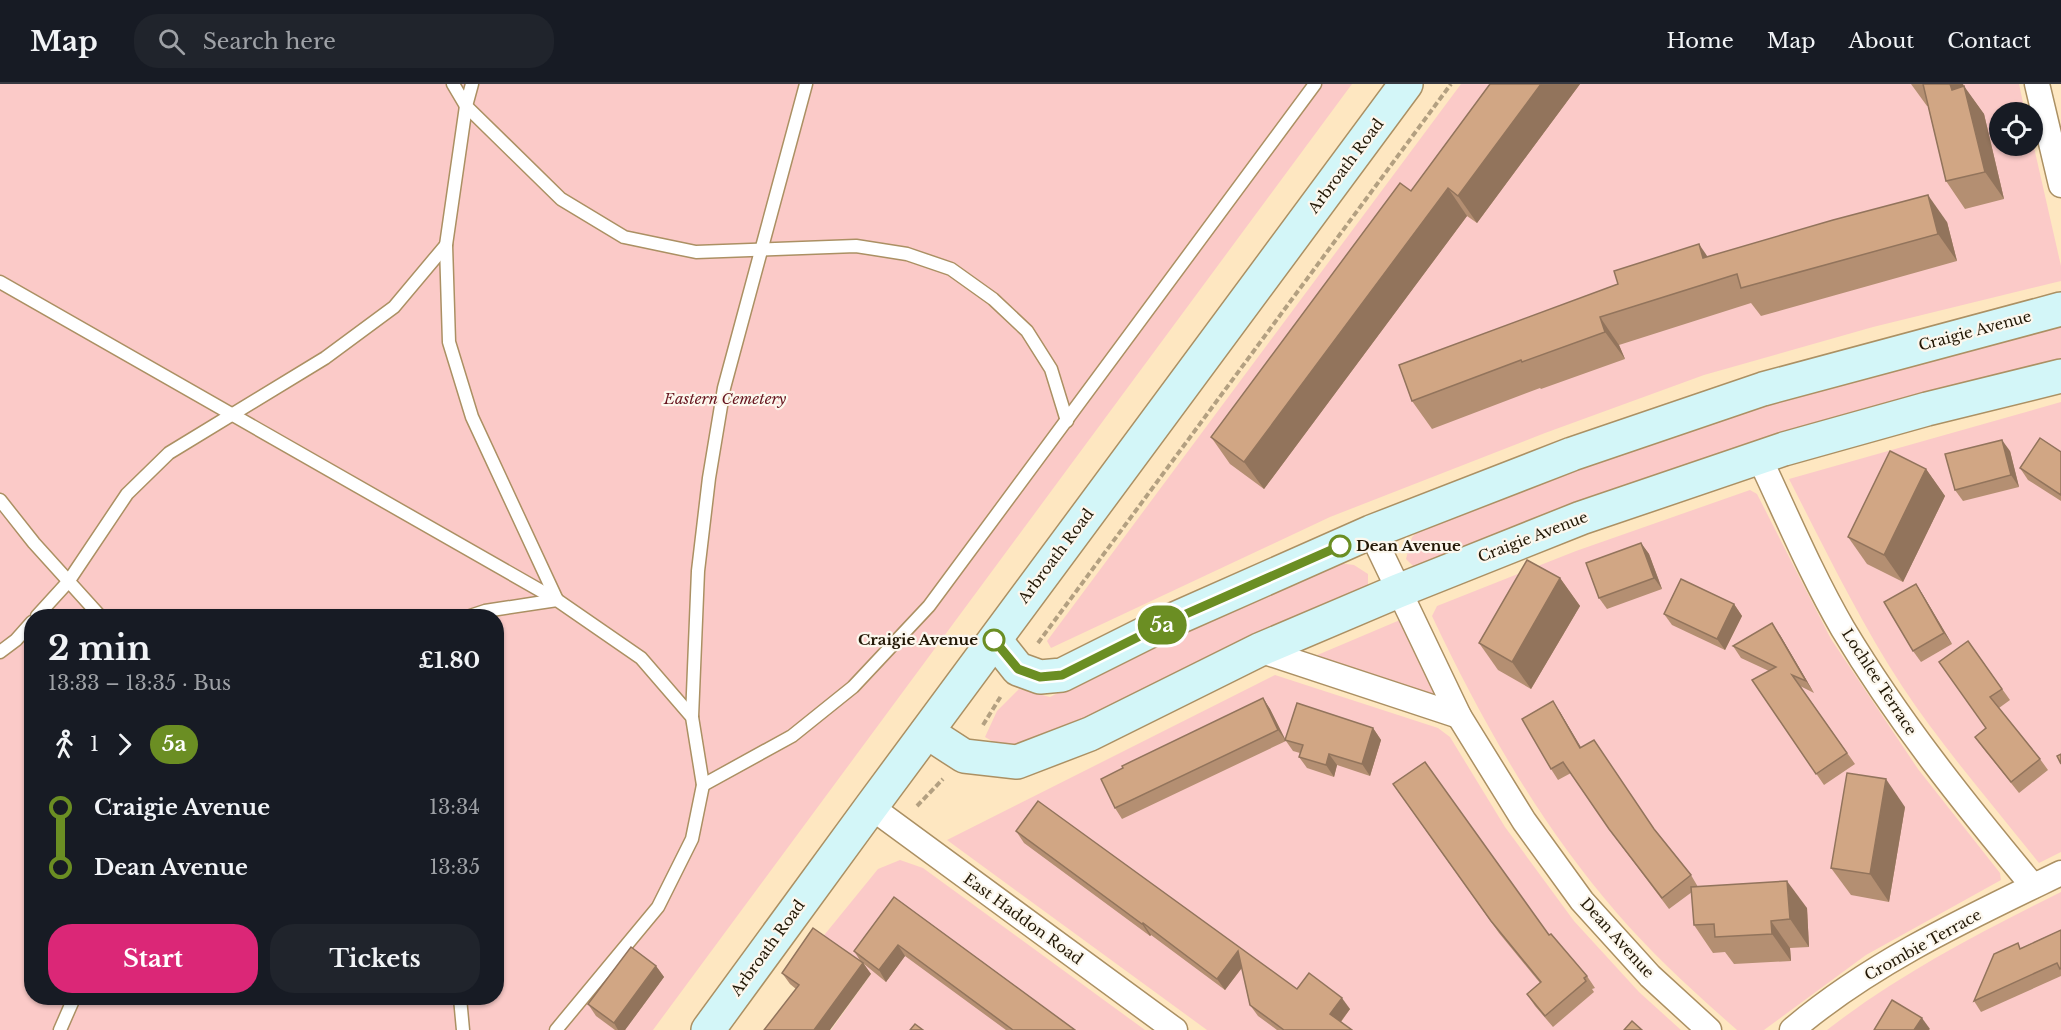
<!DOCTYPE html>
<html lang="en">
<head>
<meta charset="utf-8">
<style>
  :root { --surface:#171b24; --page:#20242c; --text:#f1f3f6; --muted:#9ea1a6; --line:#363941; --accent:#db2777 }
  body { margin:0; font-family:"Libre Baskerville",serif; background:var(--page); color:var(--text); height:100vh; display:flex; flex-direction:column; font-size:22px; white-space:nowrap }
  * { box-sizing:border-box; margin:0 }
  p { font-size:20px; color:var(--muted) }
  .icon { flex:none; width:33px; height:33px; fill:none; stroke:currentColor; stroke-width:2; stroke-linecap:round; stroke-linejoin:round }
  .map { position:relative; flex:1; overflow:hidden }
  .drawer { position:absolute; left:24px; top:525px; width:480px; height:396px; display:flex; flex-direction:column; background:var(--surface); border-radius:24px; box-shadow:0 2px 4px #0004 }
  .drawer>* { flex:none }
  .badge { padding:0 12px; border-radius:20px; font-size:21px; line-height:39px }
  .buttons { position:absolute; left:1989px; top:18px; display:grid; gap:12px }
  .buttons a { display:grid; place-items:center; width:54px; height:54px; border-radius:50%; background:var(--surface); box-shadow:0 2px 4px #0004; font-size:30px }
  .map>.badge { position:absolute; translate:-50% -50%; box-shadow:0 0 0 3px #fff }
  .legs { display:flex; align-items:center; gap:9px; height:66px; padding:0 24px; font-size:20px }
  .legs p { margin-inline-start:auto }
  .head { display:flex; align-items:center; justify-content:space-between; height:102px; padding:0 24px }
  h1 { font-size:33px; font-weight:700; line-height:45px }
  .primary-button { display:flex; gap:12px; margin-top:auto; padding:12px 24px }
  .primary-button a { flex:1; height:69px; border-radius:24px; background:var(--accent); color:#fff; font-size:24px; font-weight:700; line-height:69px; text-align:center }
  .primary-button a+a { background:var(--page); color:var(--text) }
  ul { padding:0 24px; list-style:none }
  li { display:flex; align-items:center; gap:21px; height:60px; font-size:22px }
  li i { display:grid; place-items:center; width:9px; height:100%; margin:0 8px; background:currentColor }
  li i::after { content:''; width:15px; height:15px; margin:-8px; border:4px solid; border-radius:50%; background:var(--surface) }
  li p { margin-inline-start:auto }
  li:first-child i { background:linear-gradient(#0000 50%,currentColor 0) }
  li:last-child i { background:linear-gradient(currentColor 50%,#0000 0) }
  header { display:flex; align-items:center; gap:36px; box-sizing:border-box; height:84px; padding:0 30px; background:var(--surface); border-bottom:2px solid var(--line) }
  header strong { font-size:28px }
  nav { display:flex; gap:33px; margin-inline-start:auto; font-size:21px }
  .search { width:420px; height:54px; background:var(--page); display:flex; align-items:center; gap:15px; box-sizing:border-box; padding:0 21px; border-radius:24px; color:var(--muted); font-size:22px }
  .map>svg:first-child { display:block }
  .green { fill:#fbcac8; fill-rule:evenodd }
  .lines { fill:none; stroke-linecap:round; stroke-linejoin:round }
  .lane-casing { stroke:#ab9063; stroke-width:15 }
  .street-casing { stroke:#ab9063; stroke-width:27 }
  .secondary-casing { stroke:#ab9063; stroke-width:36 }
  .path { stroke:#b3a081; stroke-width:4; stroke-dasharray:6 3; stroke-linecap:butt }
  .lane { stroke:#fff; stroke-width:12 }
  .street { stroke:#fff; stroke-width:24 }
  .secondary { stroke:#d3f6f8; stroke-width:33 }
  .wall { fill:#b48f72 }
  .shaded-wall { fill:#92745c }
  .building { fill:#d1a684; stroke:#92745c; stroke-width:1.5 }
  .line-1-casing { stroke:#fff; stroke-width:14 }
  .line-1 { stroke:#6b8e23; stroke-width:9 }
  .stop-1-dot { fill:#fff; stroke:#6b8e23; stroke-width:3 }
  .labels { text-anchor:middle; stroke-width:4.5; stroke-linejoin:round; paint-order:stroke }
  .street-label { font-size:15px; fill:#211705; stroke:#fcf7ed }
  .park-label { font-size:15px; font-style:italic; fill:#67151f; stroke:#fcf7ed }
  .stop-label { font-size:15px; font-weight:bold; fill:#211705; stroke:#fcf7ed; text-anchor:start }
</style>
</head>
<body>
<header>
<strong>Map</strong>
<div class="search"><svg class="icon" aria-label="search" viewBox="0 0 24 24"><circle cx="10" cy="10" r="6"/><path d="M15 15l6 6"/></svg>Search here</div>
<nav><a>Home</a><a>Map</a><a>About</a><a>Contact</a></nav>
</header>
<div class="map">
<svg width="2061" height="946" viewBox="0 0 2061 946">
  <rect width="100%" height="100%" fill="#fee7c1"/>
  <g class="green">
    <path d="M 0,0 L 1352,0 L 653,946 L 0,946 ZM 32,532 L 496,532 L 496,914 L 32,914 Z"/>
    <polygon points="1461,0 2019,0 2025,28 2000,28 2000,62 2032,62 2033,59 2061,182 2061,197 1873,243 1704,291 1545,349 1330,433 1051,564 1047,557"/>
    <polygon points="2061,240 2061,276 1415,484 1406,475 1412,453 1424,442 1577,382 1767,318"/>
    <path d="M 2061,318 L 2061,768 L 2039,779 C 1993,721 1943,664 1902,602 C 1859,536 1825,465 1789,395 Z"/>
    <path d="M 1750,406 L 1757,410 L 1831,555 L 1918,685 L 2000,789 L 2001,796 L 1866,871 L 1764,946 L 1737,946 C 1695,909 1653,871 1616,828 C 1540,740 1482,638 1432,532 L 1437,522 L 1576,467 Z"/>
    <polygon points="1339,479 1354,481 1368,490 1368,504 1068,643 1015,661 999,661 985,653 997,627 1019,605 1050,613 1175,549"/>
    <polygon points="1400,536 1437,612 1315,572"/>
    <polygon points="1275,591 1438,644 1450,653 1505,743 1574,837 1639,908 1681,946 1207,946 947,756"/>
    <polygon points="900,776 923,784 1145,946 831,946 871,890 821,855 878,785"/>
    <path d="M 2061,808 L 2061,946 L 1827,946 C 1899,890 1979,849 2061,808 Z"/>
  </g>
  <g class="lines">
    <g class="lane-casing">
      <g id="lane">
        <polyline points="453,0 466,22 561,115 624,153 696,168 856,162 907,170 951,185 993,215 1027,247 1051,285 1067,337"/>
        <polyline points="472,0 466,22 446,161 449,258 472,333 557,516"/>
        <polyline points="0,198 557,516"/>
        <polyline points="0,416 34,459 100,532"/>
        <polyline points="37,532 68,498 127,410 169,369 325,274 394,223 446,161"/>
        <polyline points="470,532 485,527 557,516 641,574 692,633 703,701 692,755 658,823 556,946"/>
        <polyline points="0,568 16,556 32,538"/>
        <polyline points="692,633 698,487 709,394 724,304 806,0"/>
        <polyline points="703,701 792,652 853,603 929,522 1315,0"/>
        <polyline points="460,914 463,946"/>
        <polyline points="60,946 74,914"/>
      </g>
    </g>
    <g class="street-casing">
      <g id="street">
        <polyline points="2037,0 2061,101"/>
        <path d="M 1759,373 C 1786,430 1811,490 1843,545 C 1899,638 1964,719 2033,802"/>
        <polyline points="1371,448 1459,632 1524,737 1582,817 1650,892 1709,946"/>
        <polyline points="1259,566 1459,632"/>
        <polyline points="871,723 1175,946"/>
        <path d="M 1792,946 C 1872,878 1968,834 2061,789"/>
      </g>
    </g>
    <g class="secondary-casing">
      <g id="secondary">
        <polyline points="995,556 1018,585 1040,593 1062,591 1170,537 1371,448 1572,370 1763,305 2061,225"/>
        <polyline points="927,648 964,672 1017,678 1090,650 1259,566 1398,507 1581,434 1784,365 1927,325 2061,292"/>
        <polyline points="708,946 871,723 1406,0"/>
      </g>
    </g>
    <g class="path">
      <polyline points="1038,559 1451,0"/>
      <polyline points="983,641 1001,612"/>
      <polyline points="917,722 943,695"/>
    </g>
    <use href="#lane" class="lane"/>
    <use href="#street" class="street"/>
    <use href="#secondary" class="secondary"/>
  </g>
  <g class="wall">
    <polygon points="1490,0 1580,0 1477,139 1467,132 1264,405 1230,380 1211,353 1411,107"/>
    <polygon points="1911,0 1963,0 1964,3 1984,30 2004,115 1965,125 1946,97 1928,22 1927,22"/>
    <polygon points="1947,138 1957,177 1761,232 1751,219 1619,261 1625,275 1541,305 1540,304 1432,345 1412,317 1708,173"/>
    <polygon points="2010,367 2019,403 1963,417 1955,406"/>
    <polygon points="2061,368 2061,417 2028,396 2020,384"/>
    <polygon points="1926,385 1945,412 1903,498 1867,480 1848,453"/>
    <polygon points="1641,459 1649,470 1662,505 1607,525 1599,514"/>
    <polygon points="1560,494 1580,522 1531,605 1498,586 1479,559"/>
    <polygon points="1916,500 1923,511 1952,560 1921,578 1913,567"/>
    <polygon points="1734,520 1742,532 1725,566 1672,541 1664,530"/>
    <polygon points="1780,551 1814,609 1800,602 1855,680 1824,701 1752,596 1769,587 1741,574 1733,562"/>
    <polygon points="1968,557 2010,616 1999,624 2040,675 2048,686 2019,709 1983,664 1975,653 1986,645"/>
    <polygon points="1263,614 1270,625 1285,655 1373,644 1381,656 1370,692 1337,681 1334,693 1307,684 1299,673 1300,669 1293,667 1286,657 1122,735 1115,724"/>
    <polygon points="1560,628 1581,664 1656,747 1691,791 1698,803 1807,824 1809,863 1790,864 1791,877 1734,880 1725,868 1713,869 1694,841 1692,808 1669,825 1617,756 1571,689 1558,696 1551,685"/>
    <polygon points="1393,700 1549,851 1587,892 1595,904 1592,905 1594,908 1553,943 1535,922 1527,910 1540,899 1499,849"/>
    <polygon points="1905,723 1889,818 1851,811 1831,784"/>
    <polygon points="1016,747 1297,905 1350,925 1341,938 1352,946 1277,946 1258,932 1250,921 1242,884 1225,906 1151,851 1150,852 1024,759"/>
    <polygon points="894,813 1075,946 1006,946 905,872 886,898 864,880 871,890 796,905 790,900 782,889 861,878 854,867"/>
    <polygon points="2061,846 2061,892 1981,928 1974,917 2021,864"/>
    <polygon points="656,882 664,893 625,946 615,946 596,932 588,920"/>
  </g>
  <g class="shaded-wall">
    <polygon points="1541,0 1580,0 1477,139 1458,112"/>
    <polygon points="1950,0 1963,0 1971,33 1952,6"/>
    <polygon points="1964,2 1984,30 2004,115 1985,88"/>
    <polygon points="1448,104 1467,132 1264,405 1244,378"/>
    <polygon points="1928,111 1947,138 1957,177 1938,150"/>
    <polygon points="1699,160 1718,188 1703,174"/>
    <polygon points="1600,233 1619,261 1625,275 1605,248"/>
    <polygon points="2002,356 2010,367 2019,403 2011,391"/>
    <polygon points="1926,385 1945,412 1903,498 1884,471"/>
    <polygon points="1641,459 1649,470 1662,505 1654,494"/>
    <polygon points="1560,494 1580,522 1531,605 1512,578"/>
    <polygon points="1916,500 1923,511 1952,560 1944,549"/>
    <polygon points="1734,520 1742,532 1725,566 1717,555"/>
    <polygon points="1772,539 1780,551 1814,609 1806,597"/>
    <polygon points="1263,614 1270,625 1286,657 1278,646"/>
    <polygon points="1553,617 1560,628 1588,675 1580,664"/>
    <polygon points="1373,644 1381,656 1370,692 1362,680"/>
    <polygon points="1329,670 1337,681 1334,693 1326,681"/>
    <polygon points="1886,695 1905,723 1889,818 1870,790"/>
    <polygon points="1787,797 1807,824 1809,863 1790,835"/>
    <polygon points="1771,837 1790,864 1791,877 1772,850"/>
    <polygon points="1143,839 1151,851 1150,852 1142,840"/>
    <polygon points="898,861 905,872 886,898 879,886"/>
    <polygon points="1238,867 1246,878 1225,906 1217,895"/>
    <polygon points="863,879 871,890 830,946 814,946"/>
    <polygon points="656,882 664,893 625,946 618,946 614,939"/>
    <polygon points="1342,914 1350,925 1338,941 1330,930"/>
    <polygon points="1922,934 1930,945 1929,946 1914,946"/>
  </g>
  <g class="building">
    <polygon points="1490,0 1541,0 1458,112 1448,104 1244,378 1211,353 1400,99 1411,107"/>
    <polygon points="1923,0 1950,0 1952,6 1964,2 1985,88 1946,97"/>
    <polygon points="1928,111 1938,150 1741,204 1737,190 1600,233 1605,248 1522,278 1521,276 1412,317 1399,281 1618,200 1614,187 1699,160 1703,174 1833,136"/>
    <polygon points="2040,354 2061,368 2061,411 2020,384"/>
    <polygon points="2002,356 2011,391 1955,406 1945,370"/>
    <polygon points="1890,367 1926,385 1884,471 1848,453"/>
    <polygon points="1641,459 1654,494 1599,514 1586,479"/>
    <polygon points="1527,476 1560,494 1512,578 1479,559"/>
    <polygon points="1681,495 1734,520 1717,555 1664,530"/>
    <polygon points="1916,500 1944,549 1913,567 1884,518"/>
    <polygon points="1772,539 1806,597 1792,591 1847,669 1816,690 1752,596 1776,583 1733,562"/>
    <polygon points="1968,557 2002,605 1990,613 2040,675 2011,698 1975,653 1986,644 1939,578"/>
    <polygon points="1263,614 1278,646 1115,724 1101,695 1123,684 1122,682"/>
    <polygon points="1553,617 1580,664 1594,656 1654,745 1691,791 1662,814 1609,745 1563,678 1551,685 1522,635"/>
    <polygon points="1297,619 1373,644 1362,680 1329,670 1326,681 1299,673 1303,661 1285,656"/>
    <polygon points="2061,670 2061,680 2057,672"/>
    <polygon points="1425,678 1549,851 1551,850 1587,892 1584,894 1586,897 1545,932 1527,910 1541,898 1491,837 1393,700"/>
    <polygon points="1847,689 1886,695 1870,790 1831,784"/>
    <polygon points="1038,717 1297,905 1309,889 1342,914 1330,930 1352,946 1284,946 1250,921 1238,867 1217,895 1143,839 1142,840 1016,747"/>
    <polygon points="1787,797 1790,835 1771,837 1772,850 1715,853 1714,840 1694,841 1691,803"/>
    <polygon points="894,813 1075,946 1013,946 898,861 879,886 854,867"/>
    <polygon points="813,844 863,879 814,946 764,946 799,901 782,889"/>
    <polygon points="2061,846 2061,884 2060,885 2057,879 1974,917 1994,870 2018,859 2020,865"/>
    <polygon points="631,863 656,882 614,939 588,920"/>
    <polygon points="1892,916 1922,934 1914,946 1874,946"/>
    <polygon points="1632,937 1642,946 1624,946"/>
    <polygon points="915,940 923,946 910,946"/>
  </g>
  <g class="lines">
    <g class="line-1-casing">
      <polyline id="line-1" points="994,556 1018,585 1040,593 1062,591 1170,537 1340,462"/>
    </g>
    <use href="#line-1" class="line-1"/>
  </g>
  <g class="stop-1-dot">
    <circle cx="1340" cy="462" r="10"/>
    <circle cx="994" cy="556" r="10"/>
  </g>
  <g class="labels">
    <g class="street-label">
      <text transform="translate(1346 82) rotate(-53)" y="5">Arbroath Road</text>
      <text transform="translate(1975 247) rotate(-15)" y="5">Craigie Avenue</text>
      <text transform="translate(1533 453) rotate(-21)" y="5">Craigie Avenue</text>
      <text transform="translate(1056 472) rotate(-53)" y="5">Arbroath Road</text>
      <text transform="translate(1879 598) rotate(57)" y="5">Lochlee Terrace</text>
      <text transform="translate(1023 835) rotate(36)" y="5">East Haddon Road</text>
      <text transform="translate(1617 854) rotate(48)" y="5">Dean Avenue</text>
      <text transform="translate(1923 861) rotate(-29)" y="5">Crombie Terrace</text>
      <text transform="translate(768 864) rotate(-54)" y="5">Arbroath Road</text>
    </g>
    <g class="park-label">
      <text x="725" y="320">Eastern Cemetery</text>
    </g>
    <g class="stop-label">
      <text x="1356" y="467">Dean Avenue</text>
      <text x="978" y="561" text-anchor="end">Craigie Avenue</text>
    </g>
  </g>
</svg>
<div class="buttons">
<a><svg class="icon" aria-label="locate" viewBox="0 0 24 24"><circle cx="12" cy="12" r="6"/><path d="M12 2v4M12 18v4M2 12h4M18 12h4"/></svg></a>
</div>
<b class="badge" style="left:1162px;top:541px;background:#6b8e23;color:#fff">5a</b>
<section class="drawer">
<div class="head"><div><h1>2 min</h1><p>13:33 – 13:35 · Bus</p></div><b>£1.80</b></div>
<div class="legs"><svg class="icon" aria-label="walk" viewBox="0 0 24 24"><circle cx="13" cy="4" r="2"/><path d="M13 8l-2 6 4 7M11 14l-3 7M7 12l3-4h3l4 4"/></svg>1<svg class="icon" aria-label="forward" viewBox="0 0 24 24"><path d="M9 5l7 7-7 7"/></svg><b class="badge" style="background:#6b8e23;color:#fff">5a</b></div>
<ul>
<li><i style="color:#6b8e23"></i><b>Craigie Avenue</b><p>13:34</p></li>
<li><i style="color:#6b8e23"></i><b>Dean Avenue</b><p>13:35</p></li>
</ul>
<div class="primary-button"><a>Start</a><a>Tickets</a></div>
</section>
</div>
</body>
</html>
